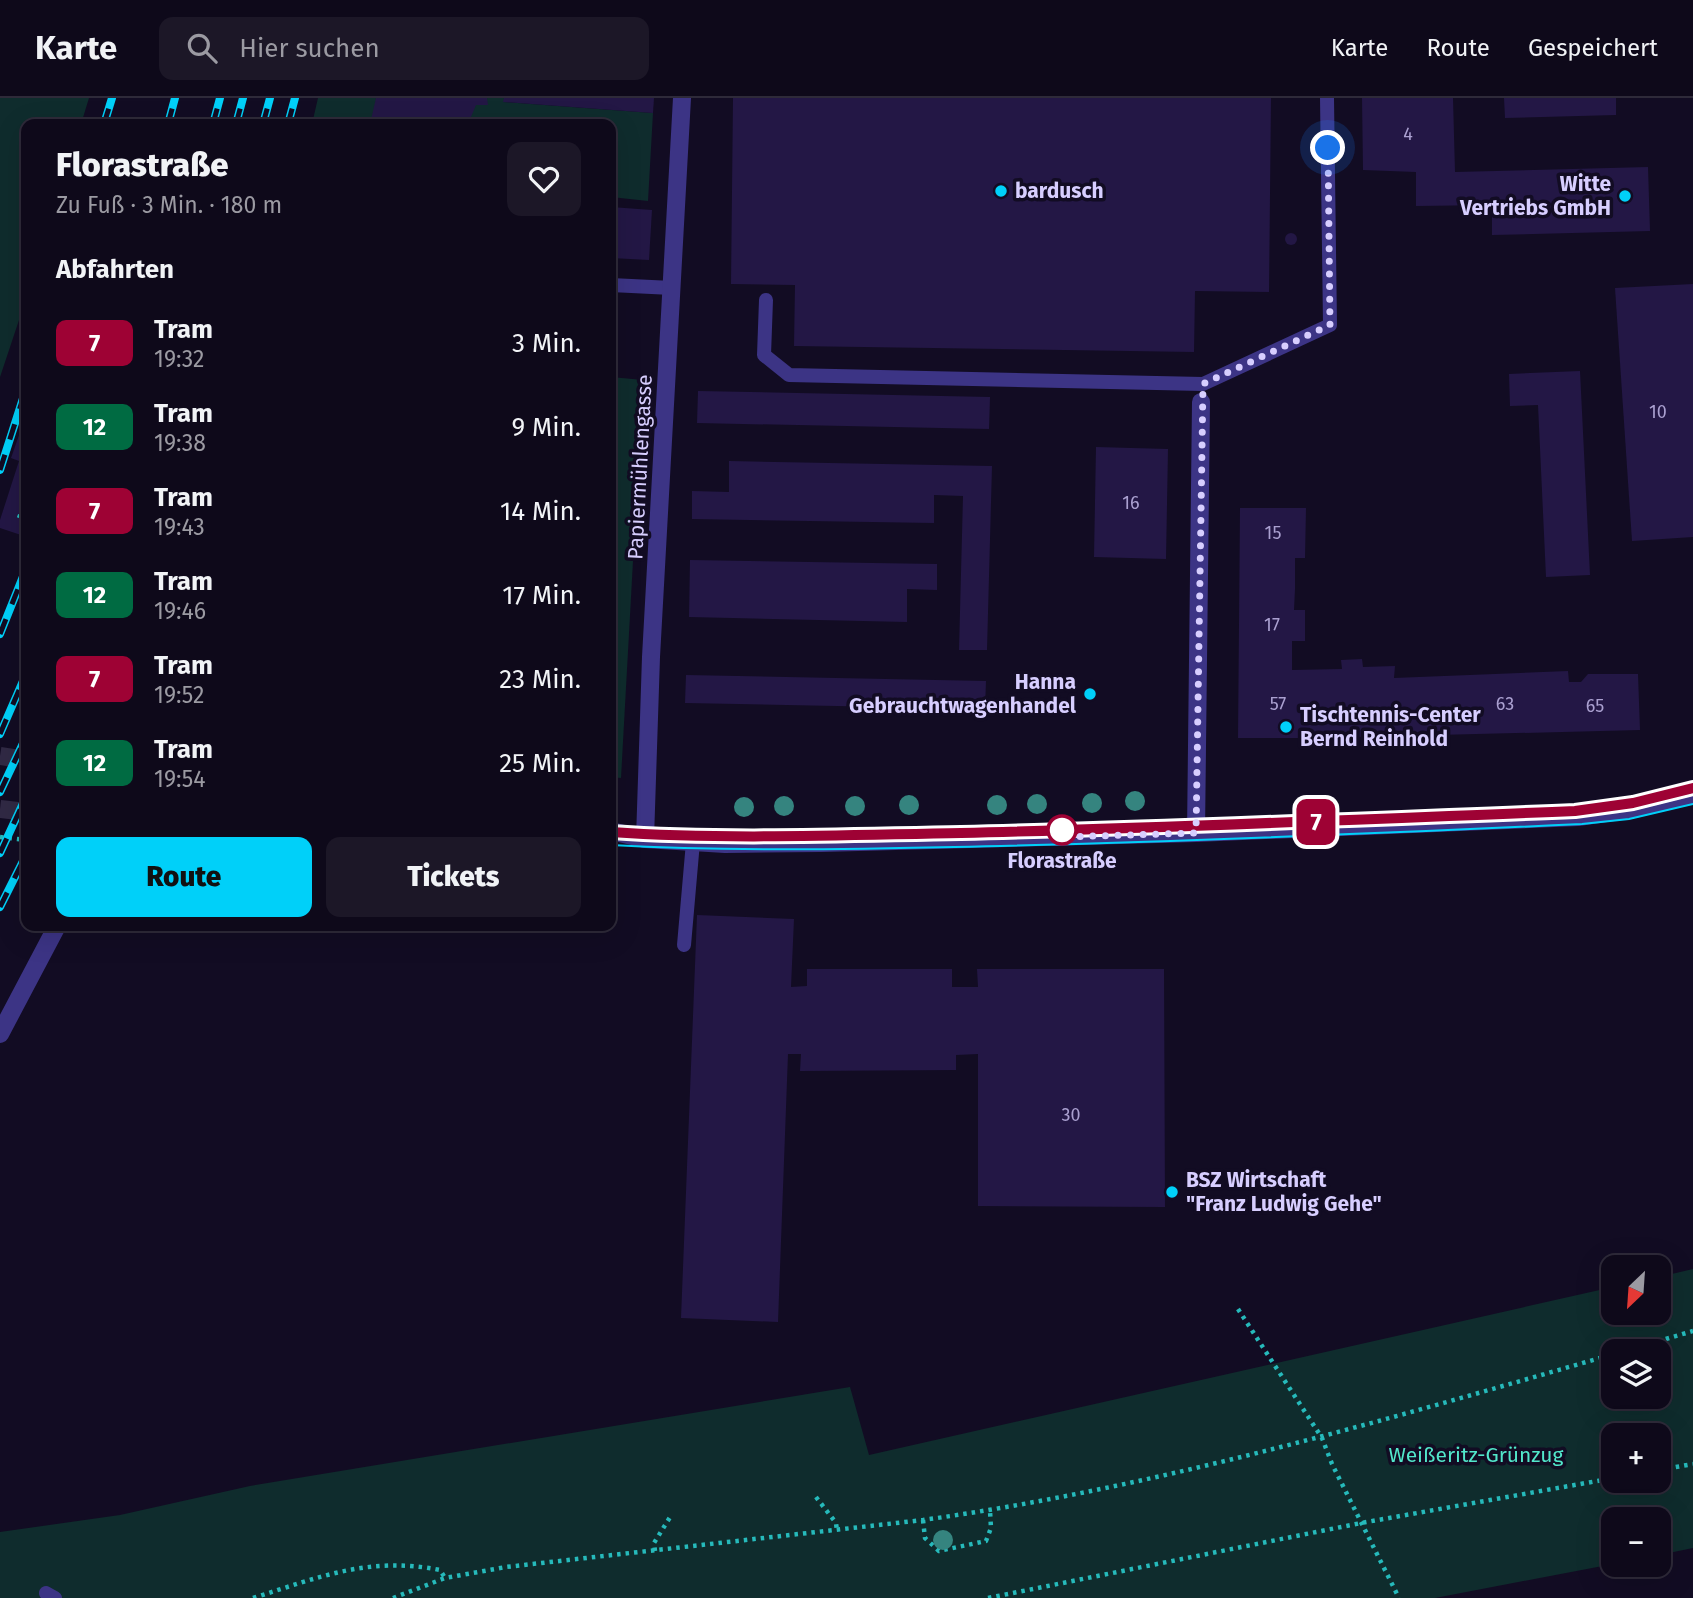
<!DOCTYPE html>
<html lang="de">
<head>
<meta charset="utf-8">
<style>
  :root { --surface:#0e091a; --page:#1c1727; --text:#f1f3f6; --muted:#9b9aa2; --line:#2e2a39; --accent:#00d0f9 }
  body { margin:0; font-family:"Fira Sans",sans-serif; background:var(--page); color:var(--text); height:100vh; display:flex; flex-direction:column; font-size:26px; white-space:nowrap }
  * { box-sizing:border-box; margin:0 }
  p { font-size:23px; color:var(--muted) }
  .icon { flex:none; width:38px; height:38px; fill:none; stroke:currentColor; stroke-width:2; stroke-linecap:round; stroke-linejoin:round }
  .map { position:relative; flex:1; overflow:hidden }
  .sheet { position:absolute; left:21px; top:21px; width:595px; height:812px; display:flex; flex-direction:column; background:var(--surface); border-radius:14px; box-shadow:0 7px 28px #0002,0 0 0 2px var(--line) }
  .sheet>* { flex:none }
  .badge { padding:0 14px; border-radius:10px; font-size:24px; line-height:46px }
  .needle { width:46px; rotate:205deg }
  .fabs { position:absolute; left:1601px; top:1157px; display:grid; gap:14px }
  .fabs a { display:grid; place-items:center; width:70px; height:70px; border-radius:14px; background:var(--surface); box-shadow:0 7px 28px #0002,0 0 0 2px var(--line); font-size:35px }
  .you { position:absolute; width:35px; height:35px; margin:-18px; border:5px solid #fff; border-radius:50%; background:#1a73e8; box-shadow:0 0 0 10px #1a73e833 }
  .map>.badge { position:absolute; translate:-50% -50%; box-shadow:0 0 0 4px #fff }
  h2 { padding:0 35px; font-size:26px; line-height:63px }
  .round { display:grid; place-items:center; flex:none; width:74px; height:74px; border-radius:14px; background:var(--page) }
  .overview { display:flex; align-items:center; justify-content:space-between; height:119px; padding:0 35px }
  h1 { font-size:33px; font-weight:800; line-height:52px }
  .button { display:flex; gap:14px; margin-top:auto; padding:14px 35px }
  .button a { flex:1; height:80px; border-radius:14px; background:var(--accent); color:#111; font-size:28px; font-weight:800; line-height:80px; text-align:center }
  .button a+a { background:var(--page); color:var(--text) }
  ul { padding:0; list-style:none }
  li { display:flex; align-items:center; gap:21px; height:84px; padding:0 35px }
  li div { flex:1 }
  li b { display:block; font-size:26px }
  li em { font-style:normal }
  li .badge { min-width:77px; font-weight:700; text-align:center }
  header { display:flex; align-items:center; gap:42px; box-sizing:border-box; height:98px; padding:0 35px; background:var(--surface); border-bottom:2px solid var(--line) }
  header strong { font-size:33px }
  nav { display:flex; gap:38px; margin-inline-start:auto; font-size:24px }
  .search { width:490px; height:63px; background:var(--page); display:flex; align-items:center; gap:18px; box-sizing:border-box; padding:0 24px; border-radius:14px; color:var(--muted); font-size:26px }
  .map>svg:first-child { display:block }
  .green { fill:#0f2c2d; fill-rule:evenodd }
  .building { fill:#231745 }
  .lines { fill:none; stroke-linecap:round; stroke-linejoin:round }
  .tertiary-tunnel { stroke:#302944; stroke-width:18; stroke-dasharray:18 9; stroke-linecap:butt }
  .path { stroke:#26babb; stroke-width:4.5; stroke-dasharray:3.5 5; stroke-linecap:butt }
  .service { stroke:#3c3485; stroke-width:14 }
  .minor { stroke:#3c3485; stroke-width:18 }
  .tertiary { stroke:#3c3485; stroke-width:18 }
  .tram { stroke:#00d0f9; stroke-width:2 }
  .rail-casing { stroke:#00d0f9; stroke-width:8 }
  .rail { stroke:#120c23; stroke-width:5; stroke-dasharray:16; stroke-linecap:butt }
  .tree { fill:#35847f }
  .line-casing { stroke:#fff; stroke-width:16 }
  .line { stroke:#9e0234; stroke-width:10 }
  .walk { stroke:#d7ceff; stroke-width:7; stroke-dasharray:0 12.6 }
  .poi-dot { fill:#00d0f9; stroke:#120c23; stroke-width:2.5 }
  .stop-dot { fill:#fff; stroke:#9e0234; stroke-width:3.5 }
  .labels { text-anchor:middle; stroke-width:7; stroke-linejoin:round; paint-order:stroke }
  .number-label { font-size:18px; fill:#aaa0d0 }
  .poi-label { font-size:21px; font-weight:bold; fill:#d7ceff; stroke:#120c23; text-anchor:start }
  .street-label { font-size:21px; fill:#d7ceff; stroke:#120c23 }
  .stop-label { font-size:21px; font-weight:bold; fill:#d7ceff; stroke:#120c23 }
  .park-label { font-size:21px; fill:#52e7cb; stroke:#120c23 }
</style>
</head>
<body>
<header>
<strong>Karte</strong>
<div class="search"><svg class="icon" aria-label="search" viewBox="0 0 24 24"><circle cx="10" cy="10" r="6"/><path d="M15 15l6 6"/></svg>Hier suchen</div>
<nav><a>Karte</a><a>Route</a><a>Gespeichert</a></nav>
</header>
<div class="map">
<svg width="1693" height="1500" viewBox="0 0 1693 1500">
  <rect width="100%" height="100%" fill="#120c23"/>
  <g class="green">
    <polygon points="0,0 89,0 81,26 26,26 26,201 0,279"/>
    <polygon points="318,0 504,0 504,4 653,15 648,103 611,99 611,26 312,26"/>
    <polygon points="611,279 643,282 621,680 611,679"/>
    <path d="M 1693,1171 L 1693,1450 L 1659,1457 L 1659,1421 L 1614,1421 L 1613,1466 L 1435,1500 L 0,1500 L 0,1434 L 120,1417 L 250,1388 L 850,1289 L 869,1357 L 1613,1189 L 1614,1214 L 1659,1214 L 1659,1179 ZM 1614,1253 L 1659,1253 L 1659,1298 L 1614,1298 ZM 1614,1337 L 1659,1337 L 1659,1382 L 1614,1382 Z"/>
  </g>
  <g class="building">
    <polygon points="376,0 487,0 488,7 476,7 468,26 370,26"/>
    <polygon points="504,0 654,0 653,15 503,4"/>
    <polygon points="733,0 1271,0 1269,194 1195,193 1194,254 794,248 795,187 731,186"/>
    <polygon points="1362,0 1453,0 1455,74 1648,69 1650,133 1492,137 1492,107 1416,108 1416,74 1363,72"/>
    <polygon points="1504,0 1616,0 1616,17 1505,20"/>
    <polygon points="611,109 652,112 649,162 611,160"/>
    <circle cx="1291" cy="141" r="6"/>
    <polygon points="1693,186 1693,439 1632,443 1615,190"/>
    <polygon points="1580,273 1590,477 1546,479 1538,307 1510,308 1509,276"/>
    <polygon points="698,293 990,299 989,331 697,325"/>
    <polygon points="26,317 26,423 21,437 0,430 0,422 19,363 11,360"/>
    <polygon points="1096,349 1168,351 1166,461 1094,459"/>
    <polygon points="729,363 992,368 987,552 959,552 963,398 934,397 934,425 692,421 692,393 729,394"/>
    <polygon points="1240,410 1306,410 1305,460 1295,460 1295,491 1294,512 1305,512 1305,543 1292,543 1292,572 1342,571 1341,562 1362,561 1363,569 1395,568 1394,580 1568,573 1569,584 1581,584 1588,576 1638,576 1640,632 1318,640 1238,640"/>
    <polygon points="690,462 937,466 937,492 907,491 907,524 689,519"/>
    <polygon points="686,577 986,583 985,611 685,605"/>
    <polygon points="697,817 794,821 791,889 807,888 807,871 952,871 952,889 978,889 977,871 1164,871 1165,1109 978,1108 978,956 956,957 956,972 800,973 801,956 788,956 778,1224 681,1220"/>
  </g>
  <g class="lines">
    <g class="tertiary-tunnel">
      <polyline points="0,658 26,662"/>
      <polyline points="0,711 26,714"/>
    </g>
    <g class="path">
      <polyline points="19,420 26,401"/>
      <polyline points="0,739 26,742"/>
      <polyline points="1238,1211 1322,1340 1332,1366 1399,1500"/>
      <polyline points="1625,1253 1693,1233"/>
      <polyline points="1659,1372 1693,1366"/>
      <polyline points="816,1399 836,1425 837,1433"/>
      <polyline points="923,1422 925,1440 939,1453 986,1443 991,1430 990,1413"/>
      <polyline points="655,1453 654,1445 672,1416"/>
      <path d="M 253,1500 C 320,1479 369,1458 440,1472 L 445,1480"/>
      <path d="M 393,1500 L 445,1480 L 506,1469 L 923,1422 C 1160,1389 1385,1322 1614,1256"/>
      <polyline points="988,1500 1361,1425 1614,1380"/>
    </g>
    <g class="service">
      <polyline points="611,187 672,190"/>
      <polyline points="766,202 764,257 789,277 1203,286 1330,227 1327,0"/>
      <polyline points="684,847 693,744"/>
      <polyline points="46,1495 55,1500"/>
    </g>
    <g class="minor">
      <polyline points="1196,735 1201,304"/>
      <polyline points="645,741 651,559 682,0"/>
      <polyline points="0,936 57,828"/>
    </g>
    <polyline class="tertiary" points="611,733 645,741 725,746 821,745 1196,735 1578,719 1634,711 1693,697"/>
    <g class="tram">
      <path d="M 611,734 C 732,743 855,737 977,734 C 1176,729 1376,721 1575,713 L 1633,705 L 1693,690"/>
      <path d="M 611,747 C 741,754 871,751 1001,748 C 1195,743 1388,735 1582,726 L 1629,721 L 1693,706"/>
    </g>
    <g class="rail-casing">
      <g id="rail">
        <polyline points="104,26 112,0"/>
        <polyline points="168,26 175,0"/>
        <polyline points="213,26 220,0"/>
        <polyline points="236,26 243,0"/>
        <polyline points="263,26 270,0"/>
        <polyline points="288,26 295,0"/>
        <polyline points="0,372 26,291"/>
        <polyline points="0,536 26,471"/>
        <polyline points="0,636 26,576"/>
        <polyline points="0,694 26,639"/>
        <polyline points="0,755 26,699"/>
        <polyline points="0,809 26,757"/>
      </g>
    </g>
    <use href="#rail" class="rail"/>
  </g>
  <g class="tree">
    <circle cx="1135" cy="703" r="10"/>
    <circle cx="1092" cy="705" r="10"/>
    <circle cx="1037" cy="706" r="10"/>
    <circle cx="909" cy="707" r="10"/>
    <circle cx="997" cy="707" r="10"/>
    <circle cx="784" cy="708" r="10"/>
    <circle cx="855" cy="708" r="10"/>
    <circle cx="744" cy="709" r="10"/>
    <circle cx="943" cy="1442" r="10"/>
  </g>
  <g class="lines">
    <g class="line-casing">
      <path id="line" d="M 611,734 C 727,742 844,737 961,735 C 1166,730 1370,721 1575,713 L 1633,705 L 1693,690"/>
    </g>
    <use href="#line" class="line"/>
    <polyline class="walk" points="1062,732 1062,739 1196,735 1203,286 1330,227 1328,50"/>
  </g>
  <g class="poi-dot">
    <circle cx="1001" cy="93" r="7"/>
    <circle cx="1625" cy="98" r="7"/>
    <circle cx="1090" cy="596" r="7"/>
    <circle cx="1286" cy="629" r="7"/>
    <circle cx="1172" cy="1094" r="7"/>
  </g>
  <circle class="stop-dot" cx="1062" cy="732" r="14"/>
  <g class="labels">
    <g class="number-label">
      <text x="1408" y="42">4</text>
      <text x="1658" y="320">10</text>
      <text x="1131" y="411">16</text>
      <text x="1273" y="441">15</text>
      <text x="1272" y="533">17</text>
      <text x="1278" y="612">57</text>
      <text x="1505" y="612">63</text>
      <text x="1595" y="614">65</text>
      <text x="1071" y="1023">30</text>
    </g>
    <g class="poi-label">
      <text x="1611" y="93" text-anchor="end">Witte<tspan x="1611" dy="24">Vertriebs GmbH</tspan></text>
      <text x="1015" y="100">bardusch</text>
      <text x="1076" y="591" text-anchor="end">Hanna<tspan x="1076" dy="24">Gebrauchtwagenhandel</tspan></text>
      <text x="1300" y="624">Tischtennis-Center<tspan x="1300" dy="24">Bernd Reinhold</tspan></text>
      <text x="1186" y="1089">BSZ Wirtschaft<tspan x="1186" dy="24">"Franz Ludwig Gehe"</tspan></text>
    </g>
    <g class="street-label">
      <text transform="translate(640 369) rotate(-87)" y="7">Papiermühlengasse</text>
    </g>
    <g class="stop-label">
      <text x="1062" y="770">Florastraße</text>
    </g>
    <g class="park-label">
      <text x="1476" y="1364">Weißeritz-Grünzug</text>
    </g>
  </g>
</svg>
<div class="fabs">
<a><svg class="needle" viewBox="-14 -14 28 28"><path d="M0-13l5 13h-10z" fill="#e53935"/><path d="M0 13l5-13h-10z" fill="#9b9aa2"/></svg></a>
<a><svg class="icon" aria-label="layers" viewBox="0 0 24 24"><path d="M12 4l9 5-9 5-9-5zM3 14l9 5 9-5"/></svg></a>
<a>+</a>
<a>−</a>
</div>
<div class="you" style="left:1328px;top:50px"></div>
<b class="badge" style="left:1316px;top:724px;background:#9e0234;color:#fff">7</b>
<section class="sheet">
<div class="overview"><div><h1>Florastraße</h1><p>Zu Fuß · 3 Min. · 180 m</p></div><a class="round"><svg class="icon" aria-label="heart" viewBox="0 0 24 24"><path d="M12 20l-8-8c-3-5 5-10 8-4 3-6 11-1 8 4z"/></svg></a></div>
<h2>Abfahrten</h2>
<ul>
<li><span class="badge" style="background:#9e0234;color:#fff">7</span><div><b>Tram</b><p>19:32</p></div><em>3 Min.</em></li>
<li><span class="badge" style="background:#006b42;color:#fff">12</span><div><b>Tram</b><p>19:38</p></div><em>9 Min.</em></li>
<li><span class="badge" style="background:#9e0234;color:#fff">7</span><div><b>Tram</b><p>19:43</p></div><em>14 Min.</em></li>
<li><span class="badge" style="background:#006b42;color:#fff">12</span><div><b>Tram</b><p>19:46</p></div><em>17 Min.</em></li>
<li><span class="badge" style="background:#9e0234;color:#fff">7</span><div><b>Tram</b><p>19:52</p></div><em>23 Min.</em></li>
<li><span class="badge" style="background:#006b42;color:#fff">12</span><div><b>Tram</b><p>19:54</p></div><em>25 Min.</em></li>
</ul>
<div class="button"><a>Route</a><a>Tickets</a></div>
</section>
</div>
</body>
</html>
